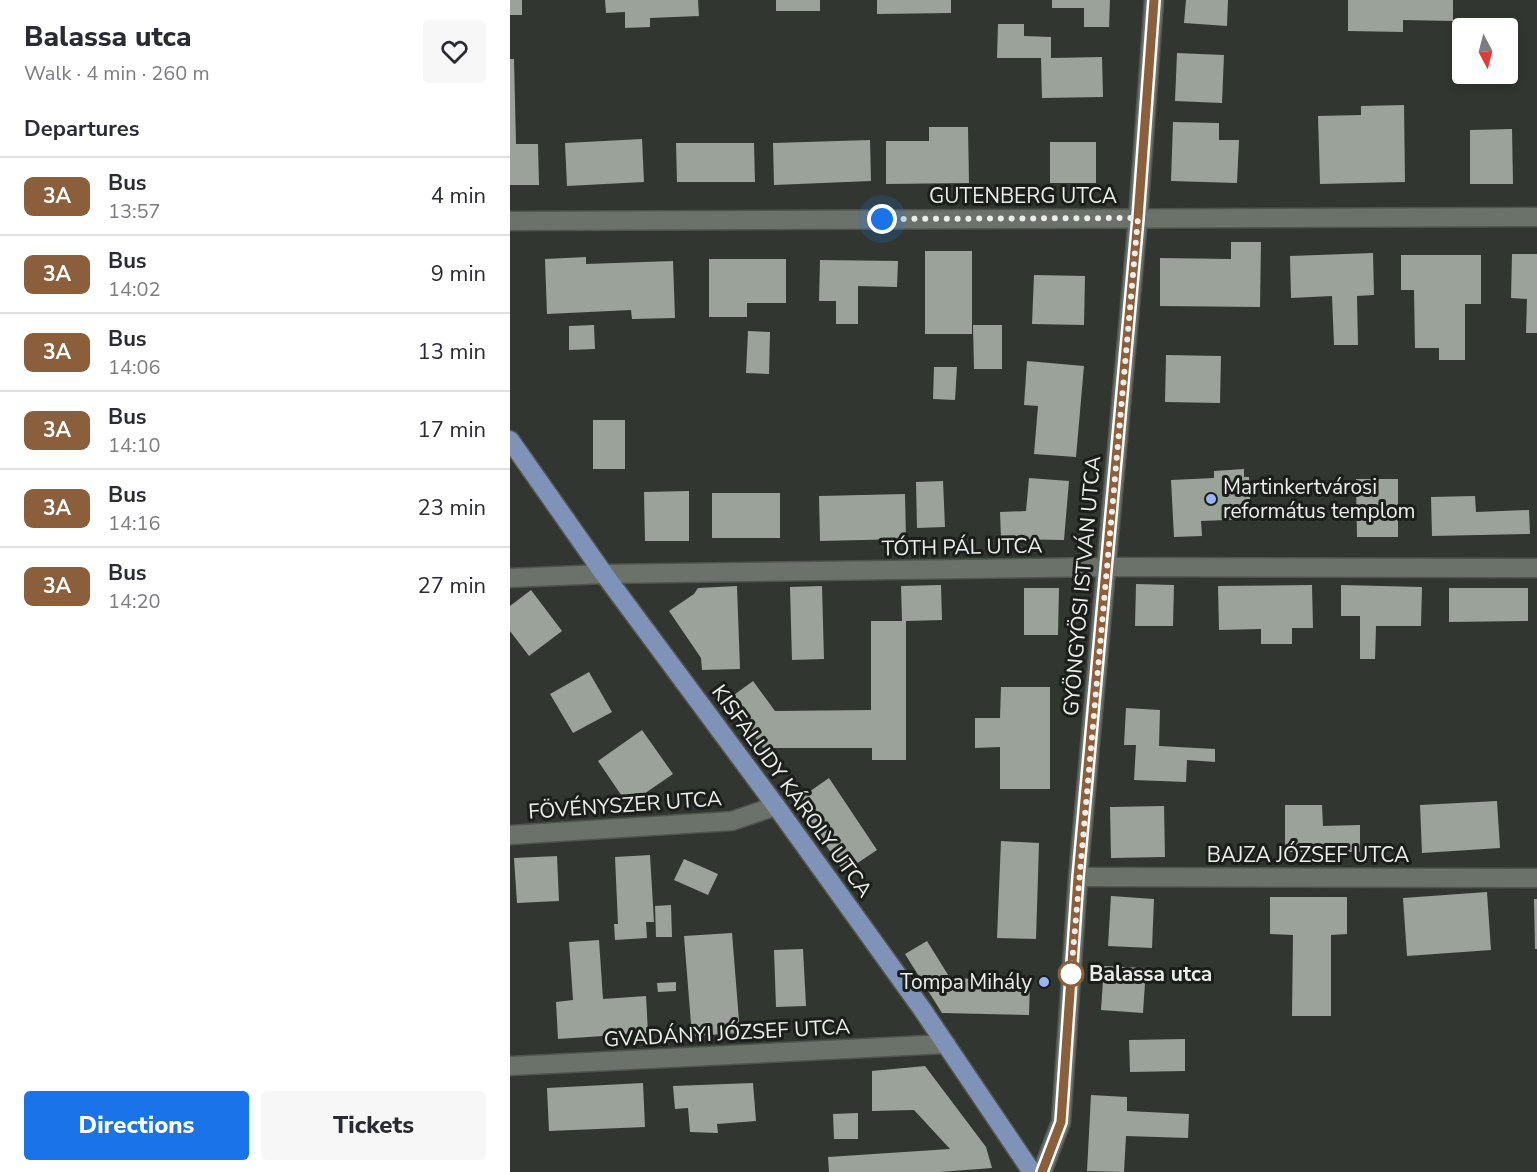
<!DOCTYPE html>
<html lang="en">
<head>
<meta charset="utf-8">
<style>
  :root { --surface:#fff; --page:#f7f7f7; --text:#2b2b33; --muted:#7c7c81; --line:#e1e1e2; --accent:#1a73e8 }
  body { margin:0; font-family:"Nunito Sans",sans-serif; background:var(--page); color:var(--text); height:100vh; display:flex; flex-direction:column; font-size:22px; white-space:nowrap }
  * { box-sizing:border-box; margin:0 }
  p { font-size:20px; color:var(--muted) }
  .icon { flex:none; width:33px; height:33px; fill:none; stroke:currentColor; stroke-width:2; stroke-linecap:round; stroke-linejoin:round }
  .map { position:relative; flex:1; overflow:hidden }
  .details { display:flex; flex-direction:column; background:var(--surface); width:510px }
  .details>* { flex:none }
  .badge { padding:0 12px; border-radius:9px; font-size:21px; line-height:39px }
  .needle { width:39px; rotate:173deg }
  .buttons { position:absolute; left:942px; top:18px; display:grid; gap:12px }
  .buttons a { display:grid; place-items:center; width:66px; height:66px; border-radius:6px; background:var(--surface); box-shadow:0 3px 9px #0003; font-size:30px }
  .you { position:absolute; width:30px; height:30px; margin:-15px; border:4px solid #fff; border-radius:50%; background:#1a73e8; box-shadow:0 0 0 9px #1a73e833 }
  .map>.badge { position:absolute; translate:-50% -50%; box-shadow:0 0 0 3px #fff }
  h2 { padding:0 24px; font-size:22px; line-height:54px }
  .round { display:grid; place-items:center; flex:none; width:63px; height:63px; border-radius:6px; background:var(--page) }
  .head { display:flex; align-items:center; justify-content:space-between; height:102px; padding:0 24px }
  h1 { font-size:28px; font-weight:800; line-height:45px }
  .action { display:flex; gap:12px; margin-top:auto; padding:12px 24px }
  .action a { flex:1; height:69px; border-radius:6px; background:var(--accent); color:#fff; font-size:24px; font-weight:800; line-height:69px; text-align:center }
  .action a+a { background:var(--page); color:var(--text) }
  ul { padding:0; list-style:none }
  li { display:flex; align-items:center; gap:18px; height:78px; padding:0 24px; border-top:2px solid var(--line) }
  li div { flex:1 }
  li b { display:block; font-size:22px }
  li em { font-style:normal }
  li .badge { min-width:66px; font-weight:700; text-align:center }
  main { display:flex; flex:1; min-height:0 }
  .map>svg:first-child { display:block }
  .building { fill:#9aa299 }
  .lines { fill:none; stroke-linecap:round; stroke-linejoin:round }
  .minor-casing { stroke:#4f554e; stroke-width:21 }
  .major-casing { stroke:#4f554e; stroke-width:21 }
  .minor { stroke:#6b726a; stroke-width:18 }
  .major { stroke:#7f92b7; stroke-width:18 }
  .line-casing { stroke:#fff; stroke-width:14 }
  .line { stroke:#8b5e3c; stroke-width:9 }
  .walk { stroke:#eaeee9; stroke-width:6; stroke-dasharray:0 10.8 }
  .poi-dot { fill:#98b5fd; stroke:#1b1e1a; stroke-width:2 }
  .stop-dot { fill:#fff; stroke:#8b5e3c; stroke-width:3 }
  .labels { text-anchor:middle; stroke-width:6; stroke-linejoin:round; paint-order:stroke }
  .street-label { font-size:21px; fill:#eaeee9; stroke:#1b1e1a }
  .poi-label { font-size:21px; fill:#eaeee9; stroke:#1b1e1a; text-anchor:start }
  .stop-label { font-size:21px; font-weight:bold; fill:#eaeee9; stroke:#1b1e1a; text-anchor:start }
</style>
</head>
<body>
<main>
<section class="details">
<div class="head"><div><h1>Balassa utca</h1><p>Walk · 4 min · 260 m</p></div><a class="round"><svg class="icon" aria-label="heart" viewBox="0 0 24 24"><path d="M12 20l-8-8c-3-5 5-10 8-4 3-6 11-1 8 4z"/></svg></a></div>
<h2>Departures</h2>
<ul>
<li><span class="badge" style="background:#8b5e3c;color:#fff">3A</span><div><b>Bus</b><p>13:57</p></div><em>4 min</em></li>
<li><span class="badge" style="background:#8b5e3c;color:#fff">3A</span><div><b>Bus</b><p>14:02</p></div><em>9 min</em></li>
<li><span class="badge" style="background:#8b5e3c;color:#fff">3A</span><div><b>Bus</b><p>14:06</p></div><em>13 min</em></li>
<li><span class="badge" style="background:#8b5e3c;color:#fff">3A</span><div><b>Bus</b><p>14:10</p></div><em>17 min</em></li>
<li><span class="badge" style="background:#8b5e3c;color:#fff">3A</span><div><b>Bus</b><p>14:16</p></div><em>23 min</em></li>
<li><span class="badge" style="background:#8b5e3c;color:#fff">3A</span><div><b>Bus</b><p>14:20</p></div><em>27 min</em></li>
</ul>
<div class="action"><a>Directions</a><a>Tickets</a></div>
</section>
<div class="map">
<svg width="1027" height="1172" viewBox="0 0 1027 1172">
  <rect width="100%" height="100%" fill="#313730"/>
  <g class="building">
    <rect x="0" y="0" width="12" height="15"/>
    <polygon points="95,0 188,0 189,16 140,18 140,27 115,28 115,12 96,13"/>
    <rect x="266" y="0" width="44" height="11"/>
    <polygon points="367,0 441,0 441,13 367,14"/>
    <polygon points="542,0 600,0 599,27 574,27 574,8 542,8"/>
    <polygon points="676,0 718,0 717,26 674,23"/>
    <polygon points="838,0 943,0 943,21 893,20 893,32 838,31"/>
    <polygon points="488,24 514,24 514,36 541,37 541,58 592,57 593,97 532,98 531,58 487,58"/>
    <polygon points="667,53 714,55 712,103 665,101"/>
    <polygon points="0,59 4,59 6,144 28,144 29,185 0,185"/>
    <polygon points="894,105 895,182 810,184 808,116 851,115 851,106"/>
    <polygon points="663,122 709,123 709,140 729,140 727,183 661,181"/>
    <polygon points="419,127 458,127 459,183 376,184 376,141 419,141"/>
    <polygon points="1002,129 1003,184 960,184 960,130"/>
    <polygon points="132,139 134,182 57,186 55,143"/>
    <polygon points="360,140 361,181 264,185 263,143"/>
    <rect x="540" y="142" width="46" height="41"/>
    <polygon points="166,143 244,143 245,182 167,182"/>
    <polygon points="721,242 751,242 750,307 650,306 650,258 721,259"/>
    <rect x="415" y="251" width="47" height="83"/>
    <polygon points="863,253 864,295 847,296 848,345 824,345 822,296 781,298 780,256"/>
    <polygon points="1002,254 1027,254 1027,333 1016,333 1017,299 1001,298"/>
    <polygon points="891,255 971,255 971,304 955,304 955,360 929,360 929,348 905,348 904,290 891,290"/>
    <polygon points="76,257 76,264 163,261 165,318 122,319 121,310 37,314 35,259"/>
    <polygon points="199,259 276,259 276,303 237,303 237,317 199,317"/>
    <polygon points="310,260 388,261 387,287 348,286 348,324 326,324 326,301 309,301"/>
    <polygon points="524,275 575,276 574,325 522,324"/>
    <polygon points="84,325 85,349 59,350 59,326"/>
    <polygon points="463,325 492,325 492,369 464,369"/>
    <polygon points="238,331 260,332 259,374 236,373"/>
    <polygon points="656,355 711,356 710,403 655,402"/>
    <polygon points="517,361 574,366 566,457 524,454 528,406 514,405"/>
    <polygon points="424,367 447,367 445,400 423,399"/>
    <rect x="83" y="420" width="32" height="49"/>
    <polygon points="734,469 734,477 739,477 741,519 691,521 692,536 664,537 661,480 704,478 704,471"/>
    <polygon points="519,478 559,481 554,540 491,539 490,512 516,511"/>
    <polygon points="846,479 888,479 888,537 847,537"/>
    <polygon points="433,481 435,527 407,528 406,482"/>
    <polygon points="179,491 179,541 135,541 134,492"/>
    <rect x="202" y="493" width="68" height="45"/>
    <polygon points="395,494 396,539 310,541 309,496"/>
    <polygon points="965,496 966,512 1019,510 1020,534 922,536 921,497"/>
    <polygon points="626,584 664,585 663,626 625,626"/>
    <polygon points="431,585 432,620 396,621 396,760 362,760 362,748 253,748 217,700 243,681 265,711 361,710 361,621 392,621 391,586"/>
    <polygon points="802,585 803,628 782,628 782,644 751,644 751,629 709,630 708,586"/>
    <polygon points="831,585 912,587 911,626 866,626 865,659 850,659 850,616 831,616"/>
    <polygon points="227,586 230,669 192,670 191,658 159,611 184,594 188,588"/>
    <polygon points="312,586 314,659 282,660 280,587"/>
    <polygon points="514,588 549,588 548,635 514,635"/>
    <polygon points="939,588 1018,588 1018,621 939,622"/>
    <polygon points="21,590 52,631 19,656 0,631 0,606"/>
    <polygon points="79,672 102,712 63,733 40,694"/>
    <polygon points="491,687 540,687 540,789 490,789 490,747 465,748 465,718 490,718"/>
    <polygon points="616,708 650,710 649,746 705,749 705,762 677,760 676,782 624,780 626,745 614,745"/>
    <polygon points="132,730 163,774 118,805 88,761"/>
    <polygon points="319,778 367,850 334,872 286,801"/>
    <polygon points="987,801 990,848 912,853 910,805"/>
    <polygon points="775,805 812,805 813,826 850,825 850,852 775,852"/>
    <polygon points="654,806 655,857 601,858 600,807"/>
    <polygon points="491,841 529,843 526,939 487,938"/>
    <polygon points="140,855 144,922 136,922 137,938 105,940 104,924 108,924 105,857"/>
    <polygon points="47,856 49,901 7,903 4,858"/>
    <polygon points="174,859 208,874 198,895 164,880"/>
    <polygon points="977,892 981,950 897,956 893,898"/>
    <polygon points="601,896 644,899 642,948 598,946"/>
    <polygon points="760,897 837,897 837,934 821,935 821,1016 782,1016 783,935 760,934"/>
    <polygon points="1024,899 1027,899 1027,949 1025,949"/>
    <polygon points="161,905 162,937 146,937 145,906"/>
    <polygon points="222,933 230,1033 182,1036 174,936"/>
    <polygon points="89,940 93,999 136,996 138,1033 48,1039 46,1002 63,1000 59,942"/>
    <polygon points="417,941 440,978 520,981 519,1015 432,1013 395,954"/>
    <polygon points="293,949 296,1006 266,1007 264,950"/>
    <polygon points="594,966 636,968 633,1013 591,1010"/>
    <polygon points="166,982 166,991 148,992 147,983"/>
    <polygon points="675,1039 675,1071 620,1072 619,1040"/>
    <polygon points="415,1066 476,1147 482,1168 429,1172 319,1172 318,1157 440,1149 404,1110 362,1111 362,1071"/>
    <polygon points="133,1083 135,1127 39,1131 37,1088"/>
    <polygon points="243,1083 246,1121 207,1124 208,1133 180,1132 178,1108 165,1109 163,1086"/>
    <polygon points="581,1095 617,1097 617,1111 679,1114 678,1138 616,1136 614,1172 577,1171"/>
    <polygon points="348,1113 348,1139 324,1139 323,1114"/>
  </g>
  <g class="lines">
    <g class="minor-casing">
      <g id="minor">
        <polyline points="0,221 1027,217"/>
        <polyline points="0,578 94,574 596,567 1027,568"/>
        <polyline points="0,835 222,821 266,806"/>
        <polyline points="568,877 1027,878"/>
        <polyline points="0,1066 436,1044"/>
        <polyline points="532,1172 551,1122 568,877 628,218 644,0"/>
      </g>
    </g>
    <g class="major-casing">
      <polyline id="major" points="0,440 94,574 266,806 412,1009 522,1172"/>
    </g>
    <use href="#minor" class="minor"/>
    <use href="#major" class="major"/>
  </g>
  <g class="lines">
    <g class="line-casing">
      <polyline id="line" points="532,1172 551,1122 568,877 628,218 644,0"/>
    </g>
    <use href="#line" class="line"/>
    <polyline class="walk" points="372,219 628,218 561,974"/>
  </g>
  <g class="poi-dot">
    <circle cx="701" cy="499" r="6"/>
    <circle cx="534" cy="982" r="6"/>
  </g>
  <circle class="stop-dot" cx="561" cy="974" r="12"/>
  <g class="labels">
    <g class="street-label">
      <text x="513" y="203">GUTENBERG UTCA</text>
      <text transform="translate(452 547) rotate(-1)" y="7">TÓTH PÁL UTCA</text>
      <text transform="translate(572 586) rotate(-85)" y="7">GYÖNGYÖSI ISTVÁN UTCA</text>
      <text transform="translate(282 791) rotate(54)" y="7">KISFALUDY KÁROLY UTCA</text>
      <text transform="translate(115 805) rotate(-4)" y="7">FÖVÉNYSZER UTCA</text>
      <text x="798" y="862">BAJZA JÓZSEF UTCA</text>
      <text transform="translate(217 1033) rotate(-3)" y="7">GVADÁNYI JÓZSEF UTCA</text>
    </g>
    <g class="poi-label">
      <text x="713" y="494">Martinkertvárosi<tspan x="713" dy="24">református templom</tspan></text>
      <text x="522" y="989" text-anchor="end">Tompa Mihály</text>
    </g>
    <g class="stop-label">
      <text x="579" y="981">Balassa utca</text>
    </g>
  </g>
</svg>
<div class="buttons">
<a><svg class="needle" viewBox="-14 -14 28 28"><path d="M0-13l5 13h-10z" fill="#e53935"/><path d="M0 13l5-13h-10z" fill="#7c7c81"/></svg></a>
</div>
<div class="you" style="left:372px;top:219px"></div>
</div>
</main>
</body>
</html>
